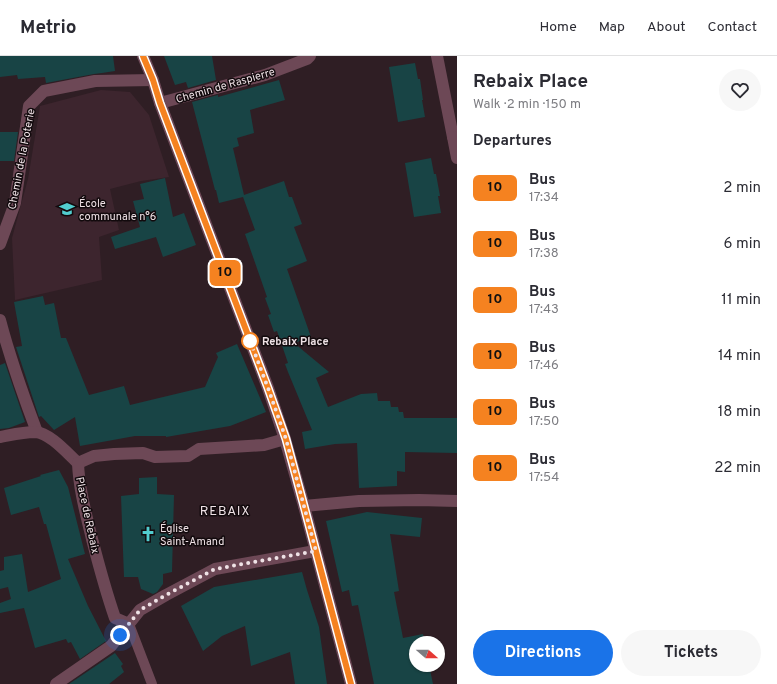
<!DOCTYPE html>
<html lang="en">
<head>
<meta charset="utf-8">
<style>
  :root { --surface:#fff; --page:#f7f7f7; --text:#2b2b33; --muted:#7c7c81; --line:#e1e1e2; --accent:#1a73e8 }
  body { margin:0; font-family:Overpass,sans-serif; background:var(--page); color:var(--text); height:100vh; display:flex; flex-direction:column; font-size:15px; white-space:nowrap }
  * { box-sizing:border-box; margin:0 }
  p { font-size:13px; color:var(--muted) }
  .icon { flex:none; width:22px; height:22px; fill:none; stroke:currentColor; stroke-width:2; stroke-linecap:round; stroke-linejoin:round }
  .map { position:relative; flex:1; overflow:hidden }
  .panel { display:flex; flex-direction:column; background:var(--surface); width:320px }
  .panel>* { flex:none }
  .badge { padding:0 8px; border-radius:6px; font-size:14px; line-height:26px }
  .needle { width:26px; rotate:110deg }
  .controls { position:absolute; left:409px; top:580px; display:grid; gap:8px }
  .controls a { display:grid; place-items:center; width:36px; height:36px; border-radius:50%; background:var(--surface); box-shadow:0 1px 3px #0004; font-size:20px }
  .you { position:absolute; width:20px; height:20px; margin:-10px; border:3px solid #fff; border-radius:50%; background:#1a73e8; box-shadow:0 0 0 6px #1a73e833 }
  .map>.badge { position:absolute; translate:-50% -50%; box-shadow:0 0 0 2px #fff }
  h2 { padding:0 16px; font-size:15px; line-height:36px }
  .round { display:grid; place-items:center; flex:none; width:42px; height:42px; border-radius:21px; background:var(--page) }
  .headline { display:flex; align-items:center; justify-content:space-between; height:68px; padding:0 16px }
  h1 { font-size:19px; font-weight:700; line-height:30px }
  .primary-button { display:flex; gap:8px; margin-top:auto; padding:8px 16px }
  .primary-button a { flex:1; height:46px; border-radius:24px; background:var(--accent); color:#fff; font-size:16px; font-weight:700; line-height:46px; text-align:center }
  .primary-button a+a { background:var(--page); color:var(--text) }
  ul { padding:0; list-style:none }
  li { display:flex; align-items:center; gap:12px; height:56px; padding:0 16px }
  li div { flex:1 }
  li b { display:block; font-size:15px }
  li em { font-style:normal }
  li .badge { min-width:44px; font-weight:700; text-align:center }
  header { display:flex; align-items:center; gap:24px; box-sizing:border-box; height:56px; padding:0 20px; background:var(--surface); border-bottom:1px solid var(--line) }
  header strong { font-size:19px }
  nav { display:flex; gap:22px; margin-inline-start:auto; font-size:14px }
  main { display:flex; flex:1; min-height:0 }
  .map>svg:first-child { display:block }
  .built { fill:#3d252e }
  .building { fill:#184445 }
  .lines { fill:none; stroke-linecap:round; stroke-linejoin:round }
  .lane { stroke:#6d4856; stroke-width:10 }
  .street { stroke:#6d4856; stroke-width:12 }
  .line-casing { stroke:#fff; stroke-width:9 }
  .line { stroke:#f58220; stroke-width:6 }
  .walk { stroke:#efe2e6; stroke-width:4; stroke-dasharray:0 7.2 }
  .stop-dot { fill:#fff; stroke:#f58220; stroke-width:2 }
  .labels { text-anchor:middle; stroke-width:3; stroke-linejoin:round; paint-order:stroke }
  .street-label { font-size:11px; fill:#efe2e6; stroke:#120a0d }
  .poi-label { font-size:11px; fill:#efe2e6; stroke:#120a0d; text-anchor:start }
  .stop-label { font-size:11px; font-weight:bold; fill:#efe2e6; stroke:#120a0d; text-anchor:start }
  .quarter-label { font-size:13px; letter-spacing:1px; fill:#efe2e6; stroke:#120a0d }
</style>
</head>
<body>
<header>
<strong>Metrio</strong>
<nav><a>Home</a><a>Map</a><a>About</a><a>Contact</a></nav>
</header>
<main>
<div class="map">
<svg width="457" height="628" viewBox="0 0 457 628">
  <rect width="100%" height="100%" fill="#2f1e24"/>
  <polygon class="built" points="101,34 130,36 149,59 169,121 141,125 110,133 119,174 99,181 102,224 15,244 12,182 28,123 40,50"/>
  <g class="building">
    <polygon points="0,0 113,0 115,15 102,17 94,18 46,27 45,21 18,23 17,19 0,21"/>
    <polygon points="164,0 212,0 216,24 188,32 186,26 175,29"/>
    <polygon points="415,7 418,23 420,23 423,44 422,44 425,61 398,66 389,11"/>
    <polygon points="279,24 285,44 250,54 254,77 237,82 239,90 233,92 244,139 284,125 289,141 292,141 302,168 294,171 307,205 287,213 311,281 294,287 329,316 316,322 328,351 361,338 377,337 378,345 390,345 391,351 398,351 399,356 403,356 404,362 457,362 457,397 405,396 405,416 397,415 397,430 359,432 357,387 335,388 305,393 302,376 312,374 288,316 285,308 288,307 277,275 274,276 268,259 271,258 265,242 267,241 245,178 255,174 243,141 219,147 216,134 215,134 192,46 218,39 218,41"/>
    <polygon points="0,76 18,76 14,105 0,105"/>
    <polygon points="431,102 434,118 436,118 440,140 438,140 441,157 414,161 405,107"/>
    <polygon points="165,122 173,161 184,157 196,189 163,201 156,181 115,193 111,181 140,171 133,145 144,143 140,128"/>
    <polygon points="43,240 45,249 54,247 61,282 66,282 89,339 124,330 130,349 159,342 205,331 218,301 216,297 237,288 266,356 230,370 166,381 166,380 135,380 80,390 75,361 54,374 41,360 39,361 16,291 22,290 14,246"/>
    <polygon points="5,307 25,366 9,372 0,373 0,309"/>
    <polygon points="59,414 68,431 85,498 68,503 88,550 106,585 80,603 71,586 68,587 66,583 35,592 24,552 0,557 0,547 11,543 8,531 0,533 0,515 4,514 4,501 22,498 28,536 61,523 46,468 44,468 39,451 11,459 4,432 41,420 40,419"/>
    <polygon points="157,421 157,438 174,439 172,516 163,518 163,528 157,536 153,538 141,533 138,521 124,521 121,440 139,438 139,422"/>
    <polygon points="367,456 422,462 420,481 390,478 399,535 394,536 403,582 423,578 425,587 416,587 416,609 429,609 433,628 374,628 358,549 352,550 349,534 342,536 326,465"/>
    <polygon points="302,516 307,534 319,571 327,628 295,628 290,596 251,610 245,570 222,580 203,595 181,550 214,531"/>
    <polygon points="115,597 123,608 121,610 124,616 109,628 69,628"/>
  </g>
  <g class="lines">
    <polyline class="lane" points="129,568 152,628"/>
    <g class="street">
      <polyline points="143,0 153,24 160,47 268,332 285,383 304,450 351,628"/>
      <polyline points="437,0 453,81 457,80"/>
      <polyline points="160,47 265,19 307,3 310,0"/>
      <polyline points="453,81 457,102"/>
      <polyline points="0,188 15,147 29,50 44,35 95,25 153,24"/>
      <path d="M 0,264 C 10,302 23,339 37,376"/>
      <path d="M 0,381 C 11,379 23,376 35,376 C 50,377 67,397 78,407"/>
      <polyline points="78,407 94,400 114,398 143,397 155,401 188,400 199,393 264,389 285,383"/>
      <path d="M 78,407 C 79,433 86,458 92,483 C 99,510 106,536 115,562 L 129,568"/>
      <polyline points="304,450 359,445 419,444 457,445"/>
      <polyline points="56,628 111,590 140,554 166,539 215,513 315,495"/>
    </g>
  </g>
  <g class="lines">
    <g class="line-casing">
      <polyline id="line" points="143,0 153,24 160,47 268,332 286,383 304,450 351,628"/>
    </g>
    <use href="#line" class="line"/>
    <polyline class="walk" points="120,579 140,554 166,539 215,513 316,495 286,383 268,332 249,282 250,285"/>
  </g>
  <defs>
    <g id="school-bare" transform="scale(1.2)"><path d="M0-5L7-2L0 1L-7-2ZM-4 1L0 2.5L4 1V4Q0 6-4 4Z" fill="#52cdcf" stroke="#120a0d" stroke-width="2.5" paint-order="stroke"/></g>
    <g id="church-bare" transform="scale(1.2)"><path d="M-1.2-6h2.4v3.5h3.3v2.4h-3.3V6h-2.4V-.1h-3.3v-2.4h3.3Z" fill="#52cdcf" stroke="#120a0d" stroke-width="2.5" paint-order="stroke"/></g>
  </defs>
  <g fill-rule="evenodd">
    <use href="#school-bare" x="67" y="153"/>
    <use href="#church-bare" x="148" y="478"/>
  </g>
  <circle class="stop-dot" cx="250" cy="285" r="8"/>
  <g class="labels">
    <g class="street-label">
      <text transform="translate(225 29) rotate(-16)" y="4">Chemin de Raspierre</text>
      <text transform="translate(21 103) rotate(-79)" y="4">Chemin de la Poterie</text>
      <text transform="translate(88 459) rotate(78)" y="4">Place de Rebaix</text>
    </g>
    <g class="poi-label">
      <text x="79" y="151">École<tspan x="79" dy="13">communale n°6</tspan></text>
      <text x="160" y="476">Église<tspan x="160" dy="13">Saint-Amand</tspan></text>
    </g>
    <g class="stop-label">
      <text x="262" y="289">Rebaix Place</text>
    </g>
    <g class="quarter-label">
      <text x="225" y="459">REBAIX</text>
    </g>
  </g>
</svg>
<div class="controls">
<a><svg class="needle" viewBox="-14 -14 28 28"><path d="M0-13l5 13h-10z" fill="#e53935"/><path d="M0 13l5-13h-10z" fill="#7c7c81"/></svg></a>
</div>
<div class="you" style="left:120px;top:579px"></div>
<b class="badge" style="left:225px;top:217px;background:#f58220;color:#111">10</b>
</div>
<section class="panel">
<div class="headline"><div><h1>Rebaix Place</h1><p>Walk · 2 min · 150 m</p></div><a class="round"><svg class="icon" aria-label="heart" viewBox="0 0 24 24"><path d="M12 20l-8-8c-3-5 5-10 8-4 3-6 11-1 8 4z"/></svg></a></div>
<h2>Departures</h2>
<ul>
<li><span class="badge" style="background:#f58220;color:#111">10</span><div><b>Bus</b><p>17:34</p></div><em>2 min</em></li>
<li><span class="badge" style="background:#f58220;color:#111">10</span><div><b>Bus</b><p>17:38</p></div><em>6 min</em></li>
<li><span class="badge" style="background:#f58220;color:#111">10</span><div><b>Bus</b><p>17:43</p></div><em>11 min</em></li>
<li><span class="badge" style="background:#f58220;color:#111">10</span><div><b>Bus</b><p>17:46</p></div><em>14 min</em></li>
<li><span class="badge" style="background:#f58220;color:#111">10</span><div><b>Bus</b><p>17:50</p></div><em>18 min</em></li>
<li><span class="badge" style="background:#f58220;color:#111">10</span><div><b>Bus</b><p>17:54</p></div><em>22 min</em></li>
</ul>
<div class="primary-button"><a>Directions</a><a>Tickets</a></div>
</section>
</main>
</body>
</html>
